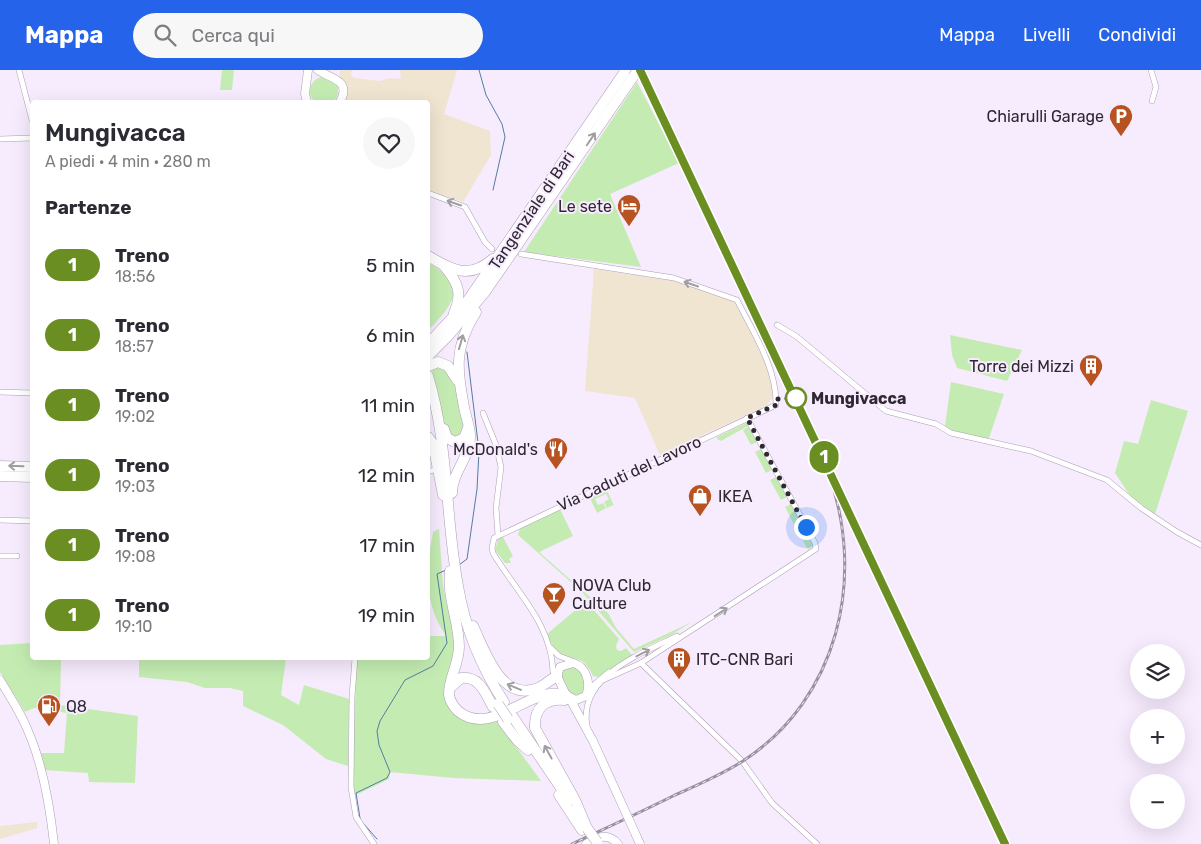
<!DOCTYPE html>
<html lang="it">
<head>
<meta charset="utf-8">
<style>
  :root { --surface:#fff; --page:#f7f7f7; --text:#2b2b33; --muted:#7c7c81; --accent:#2563eb }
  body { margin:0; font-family:Rubik,sans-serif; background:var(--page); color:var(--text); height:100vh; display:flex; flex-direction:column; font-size:19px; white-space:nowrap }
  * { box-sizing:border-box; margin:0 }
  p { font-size:16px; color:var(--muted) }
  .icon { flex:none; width:28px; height:28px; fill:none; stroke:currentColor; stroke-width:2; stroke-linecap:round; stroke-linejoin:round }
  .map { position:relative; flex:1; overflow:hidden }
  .sheet { position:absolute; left:30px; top:30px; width:400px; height:560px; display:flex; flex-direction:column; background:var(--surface); border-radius:5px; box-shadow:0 5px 20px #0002 }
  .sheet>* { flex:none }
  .badge { padding:0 10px; border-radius:16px; font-size:18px; line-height:32px }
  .fabs { position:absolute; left:1130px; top:574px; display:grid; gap:10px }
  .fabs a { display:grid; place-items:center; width:55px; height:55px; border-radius:50%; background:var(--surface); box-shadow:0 5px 20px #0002; font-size:25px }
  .you { position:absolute; width:25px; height:25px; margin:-12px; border:4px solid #fff; border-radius:50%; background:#1a73e8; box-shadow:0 0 0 8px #1a73e833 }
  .map>.badge { position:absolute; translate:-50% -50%; box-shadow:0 0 0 2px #fff }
  h2 { padding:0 15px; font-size:19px; line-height:45px }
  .round { display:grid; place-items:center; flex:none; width:52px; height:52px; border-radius:26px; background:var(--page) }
  .head { display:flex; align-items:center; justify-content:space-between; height:85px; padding:0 15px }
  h1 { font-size:24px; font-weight:600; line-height:38px }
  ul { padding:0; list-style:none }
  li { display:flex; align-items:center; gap:15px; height:70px; padding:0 15px }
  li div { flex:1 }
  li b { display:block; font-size:19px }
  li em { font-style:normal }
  li .badge { min-width:55px; font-weight:700; text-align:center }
  header { display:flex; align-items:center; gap:30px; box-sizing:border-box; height:70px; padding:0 25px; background:var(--accent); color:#fff }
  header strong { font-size:24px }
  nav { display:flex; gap:28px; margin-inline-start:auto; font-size:18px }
  .search { width:350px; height:45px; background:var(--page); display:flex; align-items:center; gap:12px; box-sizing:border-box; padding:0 18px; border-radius:28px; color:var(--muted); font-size:19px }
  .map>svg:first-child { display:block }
  .industrial { fill:#f0e5d0 }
  .green { fill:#c4ecb2 }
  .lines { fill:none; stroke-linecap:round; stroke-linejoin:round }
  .stream { stroke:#547da2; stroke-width:1 }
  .street-casing { stroke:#ad9eb4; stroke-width:6 }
  .secondary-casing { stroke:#ad9eb4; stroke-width:9 }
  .highway-casing { stroke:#ad9eb4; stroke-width:11 }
  .street { stroke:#fff; stroke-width:5 }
  .secondary { stroke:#fff; stroke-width:8 }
  .highway { stroke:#fff; stroke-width:10 }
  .rail-casing { stroke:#99909e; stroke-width:3 }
  .rail { stroke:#f7ebfe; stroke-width:1; stroke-dasharray:4; stroke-linecap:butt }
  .secondary-bridge-casing { stroke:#ad9eb4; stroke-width:9; stroke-linecap:butt }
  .highway-bridge-casing { stroke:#ad9eb4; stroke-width:11; stroke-linecap:butt }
  .secondary-bridge { stroke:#fff; stroke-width:8 }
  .highway-bridge { stroke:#fff; stroke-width:10 }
  .oneway { stroke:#a19ea2 }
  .line-casing { stroke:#fff; stroke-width:11 }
  .line { stroke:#6b8e23; stroke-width:8 }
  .walk { stroke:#2e2831; stroke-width:5; stroke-dasharray:0 9 }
  .stop-dot { fill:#fff; stroke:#6b8e23; stroke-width:2.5 }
  .labels { text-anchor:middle; stroke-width:4; stroke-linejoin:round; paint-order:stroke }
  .poi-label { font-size:16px; fill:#2e2831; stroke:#f7ebfe; text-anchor:end }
  .street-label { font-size:16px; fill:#2e2831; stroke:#f7ebfe }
  .stop-label { font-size:16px; font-weight:bold; fill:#2e2831; stroke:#f7ebfe; text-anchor:start }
</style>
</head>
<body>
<header>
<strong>Mappa</strong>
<div class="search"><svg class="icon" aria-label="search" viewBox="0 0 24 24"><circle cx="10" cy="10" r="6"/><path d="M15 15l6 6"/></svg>Cerca qui</div>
<nav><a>Mappa</a><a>Livelli</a><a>Condividi</a></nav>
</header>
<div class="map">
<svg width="1201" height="774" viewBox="0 0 1201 774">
  <rect width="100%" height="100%" fill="#f7ebfe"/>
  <g class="industrial">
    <polygon points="340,0 352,0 351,5 354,8 380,11 390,8 398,9 401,7 400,0 457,0 444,44 490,61 491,85 463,132 428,120 428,32 345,32 347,20 340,6"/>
    <polygon points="594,199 681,212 736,231 772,307 773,327 767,335 660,385 635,328 585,321"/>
    <polygon points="37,752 37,758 0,769 0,756"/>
  </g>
  <g class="green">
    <polygon points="222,0 234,0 232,20 220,20"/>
    <circle cx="324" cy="21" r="14"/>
    <polygon points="637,12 679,93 610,124 641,197 524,182"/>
    <path d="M 428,192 C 469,217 455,232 428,261 Z"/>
    <polygon points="950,265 1022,280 1007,311 957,298 952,285"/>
    <polygon points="439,295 453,305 465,360 456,370 446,360 431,297"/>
    <polygon points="951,312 1004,324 988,371 951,363 945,356"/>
    <polygon points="1151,330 1188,341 1155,444 1131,427 1115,403 1124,371 1138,374"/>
    <polygon points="746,353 748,356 721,371 717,369 717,367"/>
    <polygon points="748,357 757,372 751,375 743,360"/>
    <polygon points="761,379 772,400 766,403 755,382"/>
    <polygon points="776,407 787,427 781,430 770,410"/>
    <polygon points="606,418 615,438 613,435 607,438 604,432 609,429 606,424 595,429 598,435 603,433 606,438 597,443 589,426"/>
    <polygon points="791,434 802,455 796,458 785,437"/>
    <polygon points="560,439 573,466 539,482 608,543 616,558 634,579 692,552 671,565 634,582 582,522 518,465 520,458"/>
    <path d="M 439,459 L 443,516 L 456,574 L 444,625 L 447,635 L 456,646 L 470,651 L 496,649 L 541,711 L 454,708 L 390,702 L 389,709 L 354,726 L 352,700 L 357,588 L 428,588 L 428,566 L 446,566 C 431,544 425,516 428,490 C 429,480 432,471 433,462 Z"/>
    <polygon points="806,462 813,475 808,480 800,465"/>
    <polygon points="502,465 513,486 509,489 511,493 505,493 495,480 498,469"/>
    <path d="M 586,531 L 619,569 L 616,576 L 617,580 L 621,581 L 626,578 L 632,585 L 598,607 L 593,606 C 582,580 569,594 557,582 C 553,578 550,570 547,564 Z"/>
    <polygon points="32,573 32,588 61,588 60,635 138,646 135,713 89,712 88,703 44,700 40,683 64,683 67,643 34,638 25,642 0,602 0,575"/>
    <polygon points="139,588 286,588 281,625 299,635 304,615 349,629 348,696 326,689 283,655 243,636 243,621 230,618 205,618 187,612 139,607"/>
    <path d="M 571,596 C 583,602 585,609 584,622 L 578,627 C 566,622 559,612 563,599 Z"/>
  </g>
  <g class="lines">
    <g class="stream">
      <polyline points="479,0 486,25 502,54 505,67 493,120"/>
      <polyline points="459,495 467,489 477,419 479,381 467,282"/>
      <polyline points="360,748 356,723 387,708 390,702 379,675 377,661 380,651 405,610 433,596 447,573 437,504 446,500"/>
      <polyline points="363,753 377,769"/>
    </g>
    <g class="street-casing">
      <g id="street">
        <polyline points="19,0 32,50"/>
        <polyline points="1151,0 1156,17 1152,31"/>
        <polyline points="0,69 32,68"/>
        <polyline points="428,123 465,137 485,172 492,179"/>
        <path d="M 521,184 L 674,208 L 737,230 C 753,262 777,298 776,335 L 494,468 L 492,478 L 493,483 C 516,522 552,554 553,602 L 557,605"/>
        <polyline points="777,255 796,266 886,341 936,354 951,363 1031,381 1107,410 1141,438 1177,462 1201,475"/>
        <polyline points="0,322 32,323"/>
        <polyline points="483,343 496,375 501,397 496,438 498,465"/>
        <polyline points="428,402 436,399"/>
        <polyline points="0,450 32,451"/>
        <polyline points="0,486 17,486"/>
        <polyline points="551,578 559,586 575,592"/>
        <polyline points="355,588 352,627 351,717 356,747 374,774"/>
        <polyline points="641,593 742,691 772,733 817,774"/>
        <polyline points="603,610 641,593 816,479 815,473 747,348"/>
        <polyline points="589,619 609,602"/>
        <path d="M 587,656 C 578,606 641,584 677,566"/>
      </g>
    </g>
    <g class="secondary-casing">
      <g id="secondary">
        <path d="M 318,0 C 330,9 352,9 340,32"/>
        <polyline points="307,32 305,24 308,0"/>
        <path d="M 573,593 C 587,597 591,613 586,626 L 576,630 L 566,625 L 557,606 L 560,597 Z"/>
        <path d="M 0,610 C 10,627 21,643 28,661 C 43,695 50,737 54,774"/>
        <polyline points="570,629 593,671"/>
        <polyline points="636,765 640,774"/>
        <path d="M 586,774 C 596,766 609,763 618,774"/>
      </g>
    </g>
    <g class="highway-casing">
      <g id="highway">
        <path d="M 428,186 C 452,200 469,210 493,189"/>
        <path d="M 444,196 C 458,212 463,224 454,243"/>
        <polyline points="428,274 466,233 626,0"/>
        <polyline points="428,286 448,266 485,222 633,7"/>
        <polyline points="428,296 438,292 448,296 457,310"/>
        <path d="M 428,306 C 449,375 445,446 458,516 C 465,558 481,597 504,632"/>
        <polyline points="444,359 447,368 455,372 464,368 468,358"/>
        <polyline points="428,367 433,374 443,425"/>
        <polyline points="0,396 32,397"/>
        <polyline points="0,406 32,407"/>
        <path d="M 452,423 C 452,403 469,388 470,369 C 471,360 467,350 465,342 C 457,302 453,278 476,242"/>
        <path d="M 450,501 C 447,528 459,551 459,577 C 459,593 448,611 449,625 C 450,631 454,637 458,641 C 492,669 530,614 566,625"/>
        <path d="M 473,556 C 485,581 501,633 538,618 C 545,615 551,609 557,606"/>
        <path d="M 451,617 L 461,608 C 480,606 485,623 493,637"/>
        <path d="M 565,630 C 545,628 534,638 535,658 L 575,730 L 586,756"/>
        <polyline points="513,647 569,730"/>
        <polyline points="503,652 517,670 528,680"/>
        <polyline points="559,725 582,760"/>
      </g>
    </g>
    <use href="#street" class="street"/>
    <use href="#secondary" class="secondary"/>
    <use href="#highway" class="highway"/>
    <g class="rail-casing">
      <g id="rail">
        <polyline points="841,423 1005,774"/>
        <path d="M 572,774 C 606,758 641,742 675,725 C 698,715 721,705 743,691 C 838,629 866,509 829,405 L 637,0"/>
      </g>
    </g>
    <use href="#rail" class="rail"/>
    <g class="secondary-bridge-casing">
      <polyline id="secondary-bridge" points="593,671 636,765"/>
    </g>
    <g class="highway-bridge-casing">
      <g id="highway-bridge">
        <polyline points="633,7 638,0"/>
        <polyline points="498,634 508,649"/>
        <polyline points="587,758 597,772"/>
      </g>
    </g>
    <use href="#secondary-bridge" class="secondary-bridge"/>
    <use href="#highway-bridge" class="highway-bridge"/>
  </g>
  <defs><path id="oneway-shaft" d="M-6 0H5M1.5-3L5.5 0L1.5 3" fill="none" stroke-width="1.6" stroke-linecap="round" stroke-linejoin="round" transform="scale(1.25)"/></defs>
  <g class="oneway">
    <use href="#oneway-shaft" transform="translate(591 69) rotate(-56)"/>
    <use href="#oneway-shaft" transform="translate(454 133) rotate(-161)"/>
    <use href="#oneway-shaft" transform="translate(691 214) rotate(-161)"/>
    <use href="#oneway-shaft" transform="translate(461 272) rotate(-74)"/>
    <use href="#oneway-shaft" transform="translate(16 396) rotate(-178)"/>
    <use href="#oneway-shaft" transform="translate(721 542) rotate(-33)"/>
    <use href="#oneway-shaft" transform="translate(643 583) rotate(-27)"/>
    <use href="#oneway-shaft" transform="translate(514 617) rotate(-157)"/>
    <use href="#oneway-shaft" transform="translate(548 682) rotate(-119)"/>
  </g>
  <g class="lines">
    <g class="line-casing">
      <polyline id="line" points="640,0 1005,774"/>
    </g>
    <use href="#line" class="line"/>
    <polyline class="walk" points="796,328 776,329 776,335 747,348 806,457"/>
  </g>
  <defs>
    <g id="parking-pin" transform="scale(1.25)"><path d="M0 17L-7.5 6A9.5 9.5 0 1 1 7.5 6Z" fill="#b75221" stroke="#f7ebfe"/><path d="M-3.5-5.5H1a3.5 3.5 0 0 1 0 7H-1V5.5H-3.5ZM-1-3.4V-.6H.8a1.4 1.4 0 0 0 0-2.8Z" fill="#fff"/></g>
    <g id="hotel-pin" transform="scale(1.25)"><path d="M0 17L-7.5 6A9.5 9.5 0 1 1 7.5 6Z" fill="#b75221" stroke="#f7ebfe"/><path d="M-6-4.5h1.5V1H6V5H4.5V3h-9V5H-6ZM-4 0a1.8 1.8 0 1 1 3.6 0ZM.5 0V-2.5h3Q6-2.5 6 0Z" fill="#fff"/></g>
    <g id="building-pin" transform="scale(1.25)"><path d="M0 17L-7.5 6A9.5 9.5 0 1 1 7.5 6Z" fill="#b75221" stroke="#f7ebfe"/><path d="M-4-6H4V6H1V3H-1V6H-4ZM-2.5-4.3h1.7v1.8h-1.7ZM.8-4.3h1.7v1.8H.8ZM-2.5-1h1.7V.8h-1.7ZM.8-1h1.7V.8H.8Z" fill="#fff"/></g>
    <g id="restaurant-pin" transform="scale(1.25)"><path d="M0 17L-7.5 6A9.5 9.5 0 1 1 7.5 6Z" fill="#b75221" stroke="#f7ebfe"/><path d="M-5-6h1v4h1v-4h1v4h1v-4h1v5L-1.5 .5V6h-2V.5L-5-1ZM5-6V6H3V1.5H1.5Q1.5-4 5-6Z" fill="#fff"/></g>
    <g id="shop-pin" transform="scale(1.25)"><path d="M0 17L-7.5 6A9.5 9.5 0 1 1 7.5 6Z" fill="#b75221" stroke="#f7ebfe"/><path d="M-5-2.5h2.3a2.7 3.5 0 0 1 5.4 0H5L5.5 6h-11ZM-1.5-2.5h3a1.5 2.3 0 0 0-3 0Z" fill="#fff"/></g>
    <g id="bar-pin" transform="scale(1.25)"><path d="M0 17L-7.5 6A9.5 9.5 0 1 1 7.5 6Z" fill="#b75221" stroke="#f7ebfe"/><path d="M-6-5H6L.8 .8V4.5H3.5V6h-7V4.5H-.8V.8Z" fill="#fff"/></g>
    <g id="fuel-pin" transform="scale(1.25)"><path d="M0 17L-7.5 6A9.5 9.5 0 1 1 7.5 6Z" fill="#b75221" stroke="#f7ebfe"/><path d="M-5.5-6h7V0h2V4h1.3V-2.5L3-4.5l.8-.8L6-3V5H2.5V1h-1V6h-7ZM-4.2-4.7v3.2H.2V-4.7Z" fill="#fff"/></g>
  </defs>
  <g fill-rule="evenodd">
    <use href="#parking-pin" x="1121" y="46"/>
    <use href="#hotel-pin" x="629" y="136"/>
    <use href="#building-pin" x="1091" y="296"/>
    <use href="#restaurant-pin" x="556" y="379"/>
    <use href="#shop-pin" x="700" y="426"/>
    <use href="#bar-pin" x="554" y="524"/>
    <use href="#building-pin" x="679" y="589"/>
    <use href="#fuel-pin" x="49" y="636"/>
  </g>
  <circle class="stop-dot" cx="796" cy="328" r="10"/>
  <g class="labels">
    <g class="poi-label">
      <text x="1104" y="52">Chiarulli Garage</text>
      <text x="612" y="142">Le sete</text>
      <text x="1074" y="302">Torre dei Mizzi</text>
      <text x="538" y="385">McDonald's</text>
      <text x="718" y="432" text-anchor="start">IKEA</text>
      <text x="572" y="521" text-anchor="start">NOVA Club<tspan x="572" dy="18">Culture</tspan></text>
      <text x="696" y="595" text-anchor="start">ITC-CNR Bari</text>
      <text x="66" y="642" text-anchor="start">Q8</text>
    </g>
    <g class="street-label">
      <text transform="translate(531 140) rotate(-56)" y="6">Tangenziale di Bari</text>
      <text transform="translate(629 403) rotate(-25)" y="6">Via Caduti del Lavoro</text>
    </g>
    <g class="stop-label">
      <text x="811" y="334">Mungivacca</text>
    </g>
  </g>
</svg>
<div class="fabs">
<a><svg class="icon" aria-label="layers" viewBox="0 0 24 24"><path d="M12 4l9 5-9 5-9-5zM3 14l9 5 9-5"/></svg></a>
<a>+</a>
<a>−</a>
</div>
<div class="you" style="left:806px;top:457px"></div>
<b class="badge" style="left:824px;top:387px;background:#6b8e23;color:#fff">1</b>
<section class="sheet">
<div class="head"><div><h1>Mungivacca</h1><p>A piedi · 4 min · 280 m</p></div><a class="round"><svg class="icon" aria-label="heart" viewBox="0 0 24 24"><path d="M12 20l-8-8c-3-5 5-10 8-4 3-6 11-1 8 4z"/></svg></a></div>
<h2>Partenze</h2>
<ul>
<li><span class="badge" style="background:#6b8e23;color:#fff">1</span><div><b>Treno</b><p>18:56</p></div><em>5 min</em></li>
<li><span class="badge" style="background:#6b8e23;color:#fff">1</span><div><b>Treno</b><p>18:57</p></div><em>6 min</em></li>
<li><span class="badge" style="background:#6b8e23;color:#fff">1</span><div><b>Treno</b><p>19:02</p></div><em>11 min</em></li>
<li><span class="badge" style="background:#6b8e23;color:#fff">1</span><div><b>Treno</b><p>19:03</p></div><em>12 min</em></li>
<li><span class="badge" style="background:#6b8e23;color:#fff">1</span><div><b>Treno</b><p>19:08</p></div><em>17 min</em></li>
<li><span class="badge" style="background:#6b8e23;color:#fff">1</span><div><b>Treno</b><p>19:10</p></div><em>19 min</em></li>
</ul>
</section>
</div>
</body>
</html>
